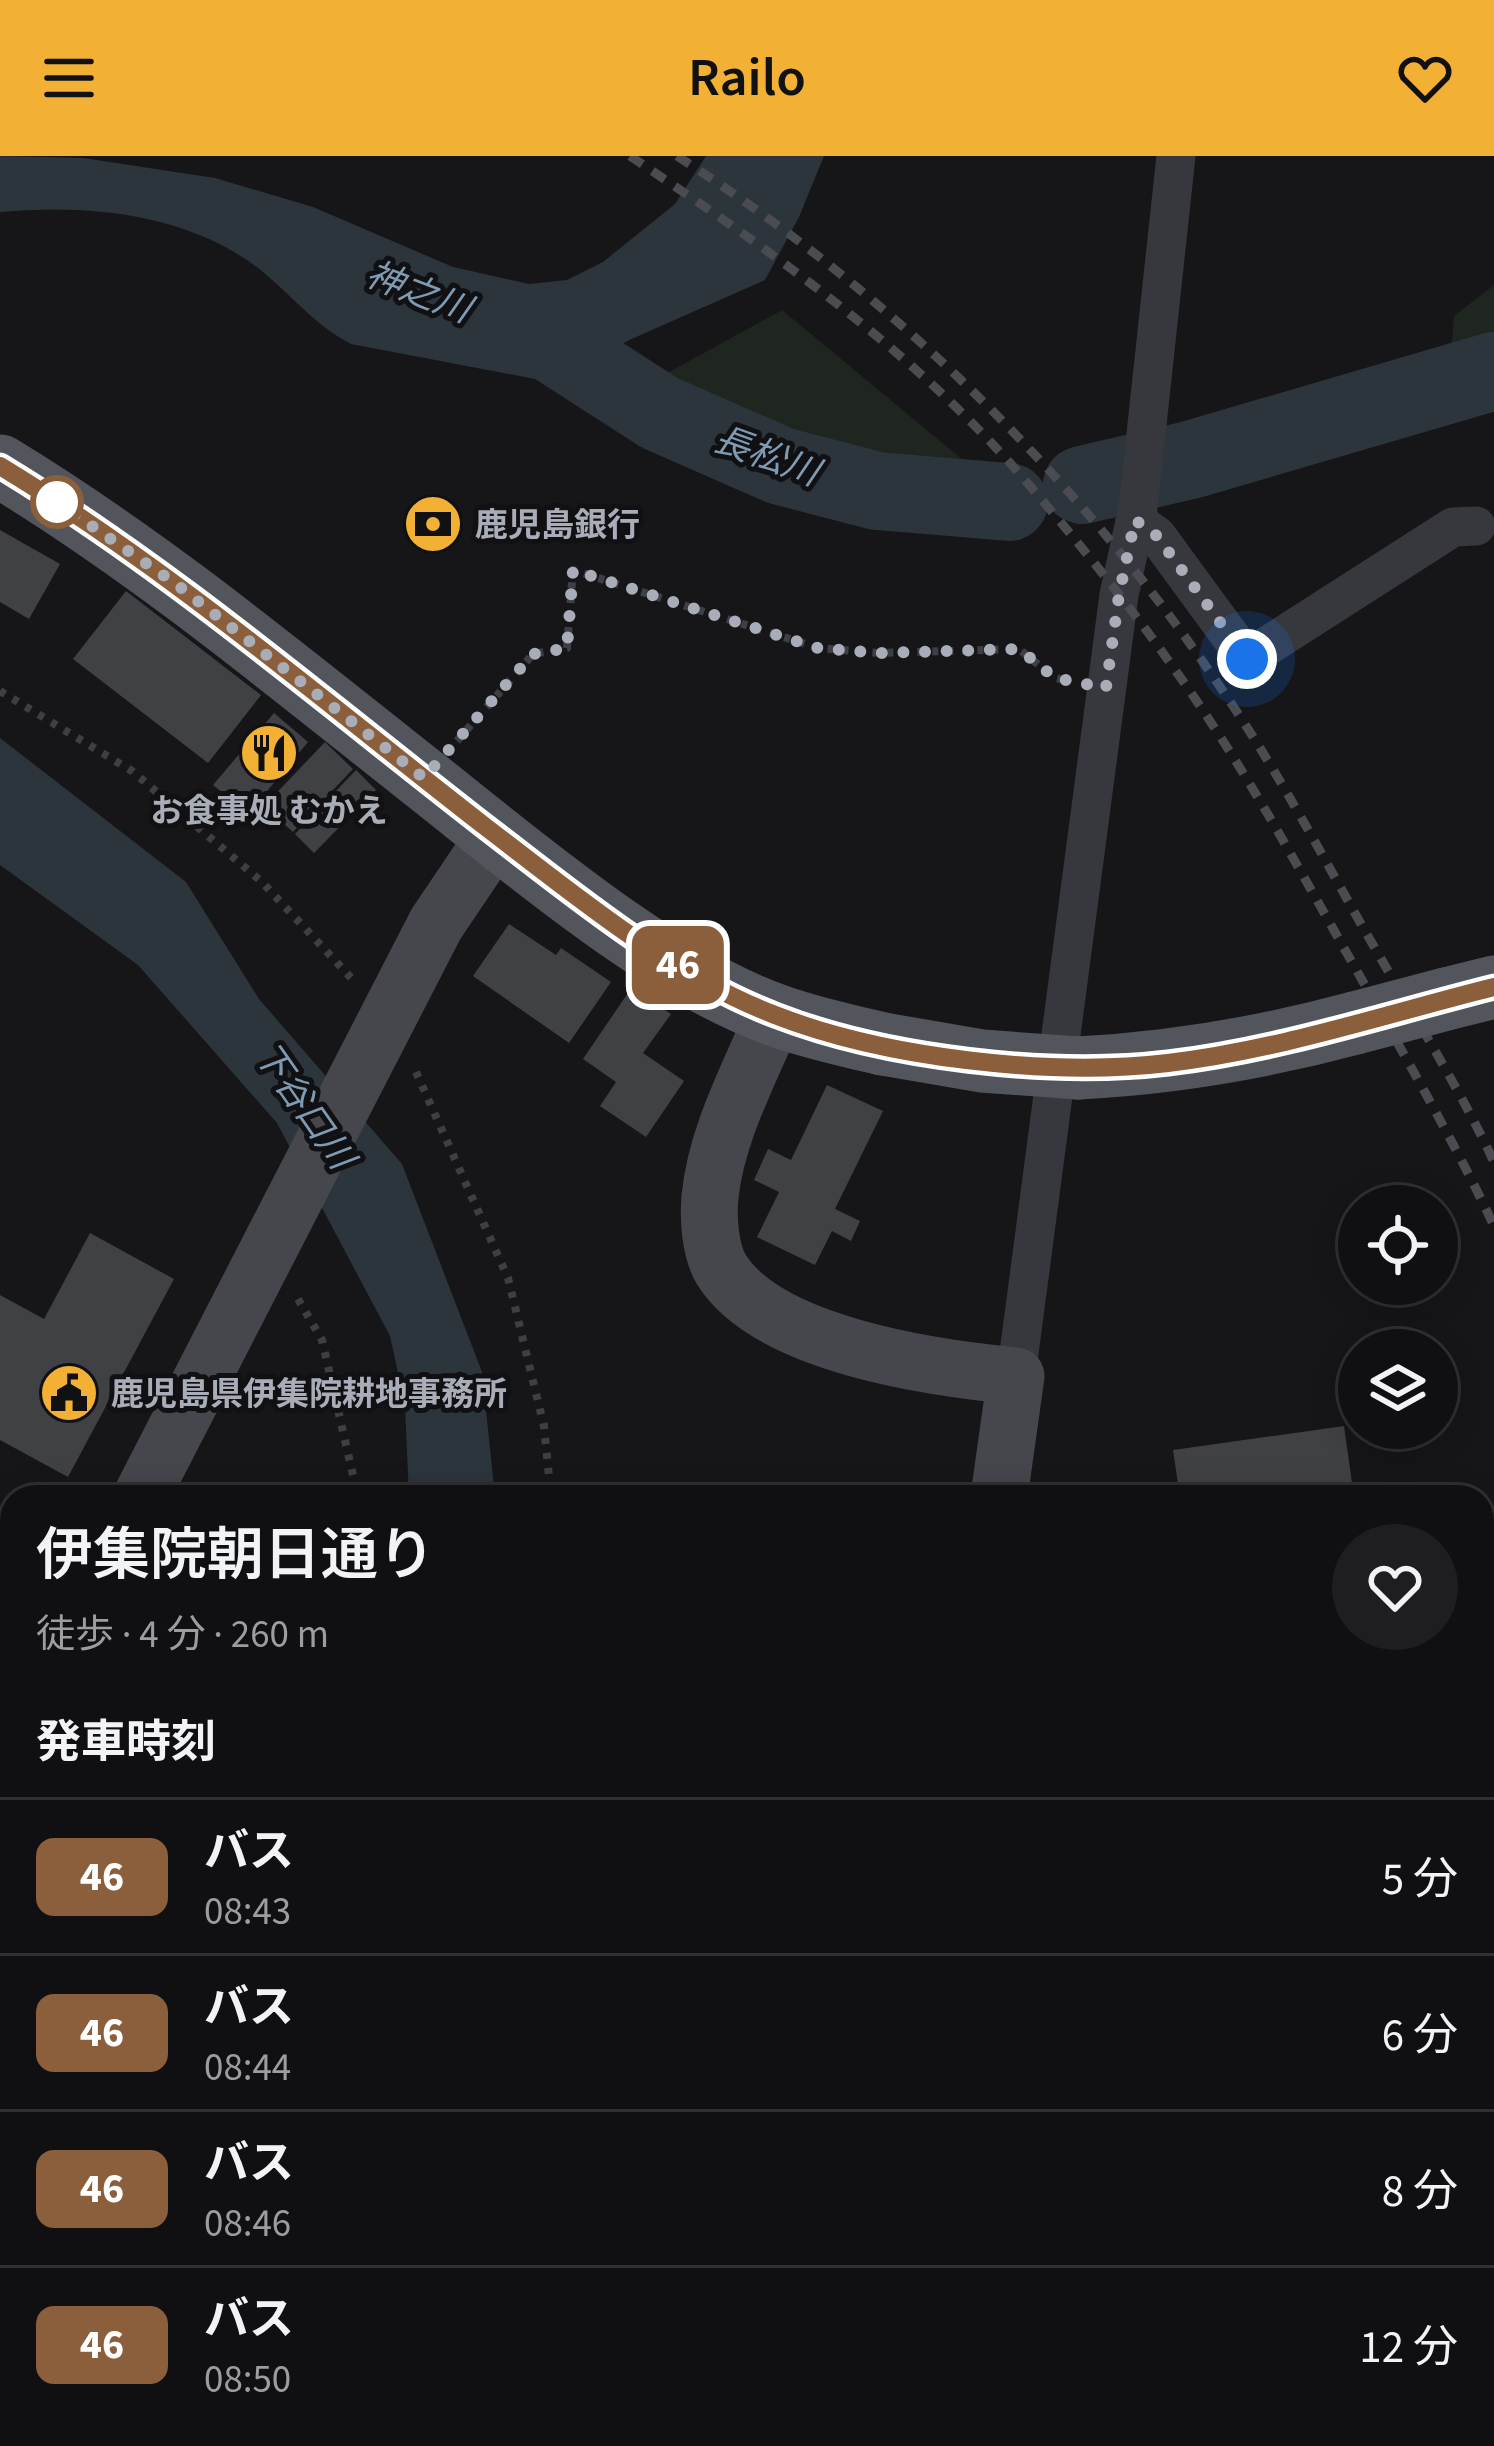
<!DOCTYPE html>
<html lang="ja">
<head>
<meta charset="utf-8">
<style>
  :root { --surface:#101012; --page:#1e1e20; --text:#f1f3f6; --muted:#9c9d9f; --line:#303032; --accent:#f2b134 }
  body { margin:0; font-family:"Source Sans 3","Noto Sans JP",sans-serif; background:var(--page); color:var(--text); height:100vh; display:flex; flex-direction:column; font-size:45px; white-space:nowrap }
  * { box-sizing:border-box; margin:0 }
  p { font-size:39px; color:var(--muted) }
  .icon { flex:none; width:66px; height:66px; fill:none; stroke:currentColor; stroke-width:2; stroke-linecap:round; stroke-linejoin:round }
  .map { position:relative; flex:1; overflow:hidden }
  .drawer { position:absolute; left:0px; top:1329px; width:1494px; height:963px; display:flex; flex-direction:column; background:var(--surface); border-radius:36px 36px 0 0; box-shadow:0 6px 30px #0003,0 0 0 3px var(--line) }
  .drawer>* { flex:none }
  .badge { padding:0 24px; border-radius:18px; font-size:42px; line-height:78px }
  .tools { position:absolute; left:1338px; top:1029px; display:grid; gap:24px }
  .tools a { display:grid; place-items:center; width:120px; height:120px; border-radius:50%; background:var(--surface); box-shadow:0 6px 30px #0003,0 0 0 3px var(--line); font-size:60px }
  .you { position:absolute; width:60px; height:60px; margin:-30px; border:9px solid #fff; border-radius:50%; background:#1a73e8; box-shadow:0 0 0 18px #1a73e833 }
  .map>.badge { position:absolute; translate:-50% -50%; box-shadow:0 0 0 6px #fff }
  h2 { padding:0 36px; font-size:45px; line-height:108px }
  .round { display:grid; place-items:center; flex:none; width:126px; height:126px; border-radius:63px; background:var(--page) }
  .headline { display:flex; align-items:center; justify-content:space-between; height:204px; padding:0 36px }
  h1 { font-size:57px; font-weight:600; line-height:90px }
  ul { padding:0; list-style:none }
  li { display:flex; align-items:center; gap:36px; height:156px; padding:0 36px; border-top:3px solid var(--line) }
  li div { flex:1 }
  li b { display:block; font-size:45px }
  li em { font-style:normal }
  li .badge { min-width:132px; font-weight:700; text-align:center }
  header { display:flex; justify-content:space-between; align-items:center; height:156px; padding:0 36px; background:var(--accent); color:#111; font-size:54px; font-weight:600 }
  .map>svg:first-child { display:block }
  .built { fill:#222225 }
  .green { fill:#1e261f }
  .water { fill:#2c353c }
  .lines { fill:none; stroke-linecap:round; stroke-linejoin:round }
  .river { stroke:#2c353c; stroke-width:78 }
  .building { fill:#404145 }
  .path { stroke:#3d3f44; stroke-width:8; stroke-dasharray:6 9; stroke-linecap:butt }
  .street { stroke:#37383d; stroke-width:39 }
  .secondary { stroke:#45474d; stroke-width:57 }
  .primary { stroke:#53555c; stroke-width:63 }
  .rail { stroke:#4a4c52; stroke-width:9; stroke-dasharray:15 12; stroke-linecap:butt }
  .primary-bridge { stroke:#53555c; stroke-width:63 }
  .line-casing { stroke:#fff; stroke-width:27 }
  .line { stroke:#8b5e3c; stroke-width:18 }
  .walk { stroke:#a8adb8; stroke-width:12; stroke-dasharray:0 21.6 }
  .stop-dot { fill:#fff; stroke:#8b5e3c; stroke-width:6 }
  .labels { text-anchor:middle; stroke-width:10; stroke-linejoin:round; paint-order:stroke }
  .poi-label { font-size:33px; font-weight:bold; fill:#a8adb8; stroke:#111113; text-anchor:start }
  .water-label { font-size:36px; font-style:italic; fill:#7f9bb3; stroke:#111113 }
</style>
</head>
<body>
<header><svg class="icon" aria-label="menu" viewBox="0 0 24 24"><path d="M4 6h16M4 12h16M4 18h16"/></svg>Railo<svg class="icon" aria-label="heart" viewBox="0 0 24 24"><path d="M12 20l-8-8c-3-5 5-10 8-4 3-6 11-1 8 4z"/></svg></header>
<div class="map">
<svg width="1494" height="2290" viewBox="0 0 1494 2290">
  <rect width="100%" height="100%" fill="#161618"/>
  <g class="built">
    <polygon points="1494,1476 1494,2192 1482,2181 1482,1483"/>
    <polygon points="933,2280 1289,2280 1292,2290 967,2290"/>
  </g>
  <g class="green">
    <polygon points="1494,129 1494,190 1451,200 1454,160"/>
    <polygon points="782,154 963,304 834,294 719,256 660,221"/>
  </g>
  <g class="water">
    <path d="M 0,0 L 83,2 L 215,22 L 313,51 L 453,111 L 529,128 L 567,124 L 603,106 L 675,48 L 706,0 L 824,0 L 799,61 L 765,124 L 627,185 L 556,227 L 351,188 C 314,169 290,137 258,112 C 186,57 87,48 0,56 Z"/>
    <polygon points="0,582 186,726 259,843 402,1008 482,1216 495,1341 409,1341 405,1249 390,1180 277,967 138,809 0,709"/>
  </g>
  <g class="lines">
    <g class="river">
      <polyline points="492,163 548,185 660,257 781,310 877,335 1009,346"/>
      <polyline points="1082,329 1190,304 1494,215"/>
    </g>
  </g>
  <g class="building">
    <polygon points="0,374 60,408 29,463 0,446"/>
    <polygon points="126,435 261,539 208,607 73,503"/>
    <polygon points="274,557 308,586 248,658 213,629"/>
    <polygon points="325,586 353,613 293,676 264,650"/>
    <polygon points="356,614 376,634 314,697 295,678"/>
    <polygon points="509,768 556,799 561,792 611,826 569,887 473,820"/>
    <polygon points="632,831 671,858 643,897 684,925 646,981 600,950 616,926 583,903"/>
    <polygon points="827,929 883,955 835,1053 860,1065 851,1085 832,1075 815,1109 757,1081 779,1036 754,1024 768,993 791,1004"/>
    <polygon points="90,1077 174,1123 68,1321 0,1284 0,1139 44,1163"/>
    <polygon points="1344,1270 1354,1341 1180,1341 1173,1294"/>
    <polygon points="12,1803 12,1944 0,1939 0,1831"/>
    <polygon points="225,2280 283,2280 279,2290 221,2290"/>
    <polygon points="977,2280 1080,2280 1074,2290 1010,2290"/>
  </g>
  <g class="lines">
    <g class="path">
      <polyline points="0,535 132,615 262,726 354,825"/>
      <polyline points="457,585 533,498 567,492 573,414 818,492 880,497 1019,493 1055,522 1069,525"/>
      <polyline points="416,916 508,1122 544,1270 551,1341"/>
      <polyline points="298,1143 322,1184 358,1341"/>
      <polyline points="1482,2191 1494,2201"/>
    </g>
    <g class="street">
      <polyline points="1135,364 1157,380 1247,503 1453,371 1476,370"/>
      <polyline points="1016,1220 1119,439 1138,352 1176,0"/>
      <polyline points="0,1415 12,1421"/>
      <polyline points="331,2280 332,2290"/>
    </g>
    <g class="secondary">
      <path d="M 774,859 C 750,917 716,978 710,1041 C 708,1062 710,1094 721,1113 C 768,1189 933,1212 1016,1220 L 999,1341"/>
      <polyline points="141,1341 436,768 496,679"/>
      <polyline points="0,1703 12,1671"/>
      <polyline points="0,2005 12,2012"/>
      <polyline points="513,2280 532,2290"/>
      <polyline points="726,2290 730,2280"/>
    </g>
    <g class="primary">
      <path d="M 0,310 C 150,401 286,514 424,623 C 523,701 659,818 778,860 C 812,872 848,880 883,888"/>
      <polyline points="1446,843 1494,831"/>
      <path d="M 1078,912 C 1174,907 1262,892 1355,867"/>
    </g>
    <g class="rail">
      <path d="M 630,0 C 763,89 902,187 1010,307 C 1081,388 1151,475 1210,565 C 1263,645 1309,731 1357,815 C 1404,899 1453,983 1494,1070"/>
      <path d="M 677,0 C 897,141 1087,330 1231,547 C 1280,620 1322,699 1365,775 C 1409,852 1457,927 1494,1006"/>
    </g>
    <g class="primary-bridge">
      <polyline points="1355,867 1446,843"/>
      <polyline points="883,888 982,905 1078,912"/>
    </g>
  </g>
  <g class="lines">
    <g class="line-casing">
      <path id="line" d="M 0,310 C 173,415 327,548 487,672 C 576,740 669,818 775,859 C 885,902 1051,921 1168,907 C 1279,894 1386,858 1494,831"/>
    </g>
    <use href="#line" class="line"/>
    <polyline class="walk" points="57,346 176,428 424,622 533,498 567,492 573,414 818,492 880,497 1019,493 1055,522 1106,532 1119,439 1135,364 1157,380 1247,503"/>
  </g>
  <defs>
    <g id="bank-disc" transform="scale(3)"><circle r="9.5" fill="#f2b134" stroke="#111113"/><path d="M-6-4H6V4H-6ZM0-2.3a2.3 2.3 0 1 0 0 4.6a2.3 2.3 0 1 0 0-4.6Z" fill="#111"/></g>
    <g id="restaurant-disc" transform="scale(3)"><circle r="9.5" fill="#f2b134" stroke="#111113"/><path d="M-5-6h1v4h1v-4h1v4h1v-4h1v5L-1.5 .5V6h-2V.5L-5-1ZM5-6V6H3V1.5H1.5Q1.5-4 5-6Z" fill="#111"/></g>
    <g id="civic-disc" transform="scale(3)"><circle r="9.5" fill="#f2b134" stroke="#111113"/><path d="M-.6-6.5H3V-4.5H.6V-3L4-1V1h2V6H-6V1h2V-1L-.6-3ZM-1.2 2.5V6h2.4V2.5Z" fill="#111"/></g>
  </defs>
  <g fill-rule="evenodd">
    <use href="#bank-disc" x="433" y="368"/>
    <use href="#restaurant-disc" x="269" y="597"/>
    <use href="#civic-disc" x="69" y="1237"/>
  </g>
  <circle class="stop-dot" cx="57" cy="346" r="24"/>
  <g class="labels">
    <g class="poi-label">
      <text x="475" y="380">鹿児島銀行</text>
      <text x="269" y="666" text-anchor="middle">お食事処 むかえ</text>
      <text x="111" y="1249">鹿児島県伊集院耕地事務所</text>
    </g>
    <g class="water-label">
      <text transform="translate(419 135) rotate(21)" y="13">神之川</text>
      <text transform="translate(767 299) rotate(20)" y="13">長松川</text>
      <text transform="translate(305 949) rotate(55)" y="13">下谷口川</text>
    </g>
  </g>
</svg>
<div class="tools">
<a><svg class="icon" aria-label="locate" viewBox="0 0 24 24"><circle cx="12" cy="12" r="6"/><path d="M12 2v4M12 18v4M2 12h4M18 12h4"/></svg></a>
<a><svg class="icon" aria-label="layers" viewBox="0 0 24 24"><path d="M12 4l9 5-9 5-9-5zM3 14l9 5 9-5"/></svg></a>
</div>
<div class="you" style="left:1247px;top:503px"></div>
<b class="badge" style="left:678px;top:809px;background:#8b5e3c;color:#fff">46</b>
<section class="drawer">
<div class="headline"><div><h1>伊集院朝日通り</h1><p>徒歩 · 4 分 · 260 m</p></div><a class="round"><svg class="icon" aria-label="heart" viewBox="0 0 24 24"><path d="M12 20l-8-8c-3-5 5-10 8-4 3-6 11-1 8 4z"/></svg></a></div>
<h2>発車時刻</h2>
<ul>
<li><span class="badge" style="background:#8b5e3c;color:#fff">46</span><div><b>バス</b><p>08:43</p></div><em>5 分</em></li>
<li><span class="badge" style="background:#8b5e3c;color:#fff">46</span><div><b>バス</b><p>08:44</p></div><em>6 分</em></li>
<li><span class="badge" style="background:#8b5e3c;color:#fff">46</span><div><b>バス</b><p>08:46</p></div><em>8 分</em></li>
<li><span class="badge" style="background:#8b5e3c;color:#fff">46</span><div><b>バス</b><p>08:50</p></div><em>12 分</em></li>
</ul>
</section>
</div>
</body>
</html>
